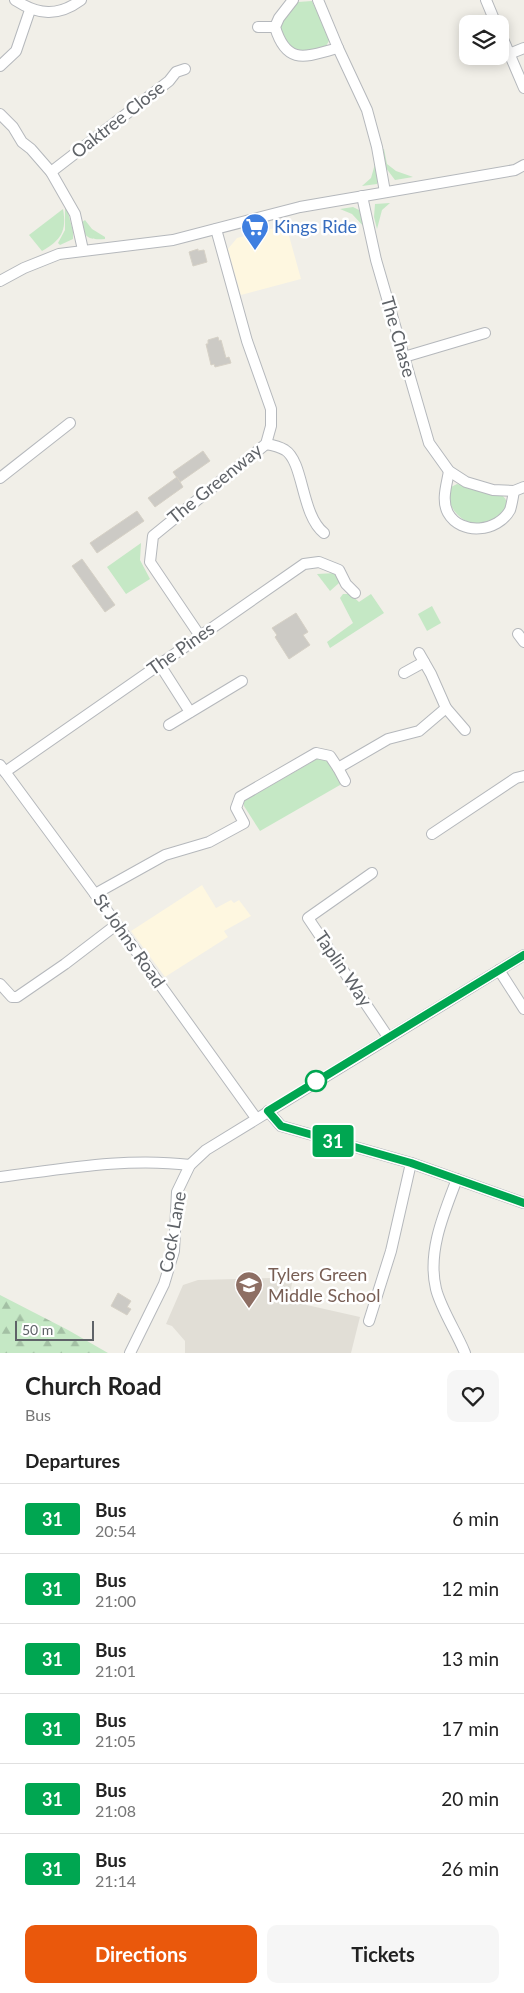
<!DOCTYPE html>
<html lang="en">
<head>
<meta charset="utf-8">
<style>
  :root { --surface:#fff; --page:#f6f6f6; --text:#222; --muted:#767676; --line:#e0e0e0; --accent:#ea580c }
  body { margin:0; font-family:Lato,sans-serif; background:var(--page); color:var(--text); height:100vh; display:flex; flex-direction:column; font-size:19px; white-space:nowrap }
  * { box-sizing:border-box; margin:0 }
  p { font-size:16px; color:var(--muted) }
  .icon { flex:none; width:28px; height:28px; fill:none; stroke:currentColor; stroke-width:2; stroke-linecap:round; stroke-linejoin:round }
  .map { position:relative; height:1353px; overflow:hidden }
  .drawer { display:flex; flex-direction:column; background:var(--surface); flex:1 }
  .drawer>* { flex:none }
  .badge { padding:0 10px; border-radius:4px; font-size:18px; line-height:32px }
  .buttons { position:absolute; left:459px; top:15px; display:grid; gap:10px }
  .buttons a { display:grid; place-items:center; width:50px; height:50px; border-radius:10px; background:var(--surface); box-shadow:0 2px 12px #0003; font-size:25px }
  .scale { position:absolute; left:15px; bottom:12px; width:79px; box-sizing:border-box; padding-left:5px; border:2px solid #5f6368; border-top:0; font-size:14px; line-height:18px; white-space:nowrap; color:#5f6368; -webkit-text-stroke:4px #fff; paint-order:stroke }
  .map>.badge { position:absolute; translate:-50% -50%; box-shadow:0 0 0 2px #fff }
  h2 { padding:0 25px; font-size:19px; line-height:45px }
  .round { display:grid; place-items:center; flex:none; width:52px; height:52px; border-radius:10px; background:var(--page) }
  .overview { display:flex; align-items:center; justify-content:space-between; height:85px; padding:0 25px }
  h1 { font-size:24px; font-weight:700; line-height:38px }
  .action { display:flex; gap:10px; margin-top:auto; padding:10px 25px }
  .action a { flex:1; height:58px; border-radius:10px; background:var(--accent); color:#fff; font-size:20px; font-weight:700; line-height:58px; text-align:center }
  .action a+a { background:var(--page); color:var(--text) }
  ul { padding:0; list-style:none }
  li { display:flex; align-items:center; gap:15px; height:70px; padding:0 25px; border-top:1px solid var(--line) }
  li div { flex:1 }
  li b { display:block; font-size:19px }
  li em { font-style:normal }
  li .badge { min-width:55px; font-weight:700; text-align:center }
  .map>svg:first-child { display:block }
  .commercial { fill:#fef7e0 }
  .education { fill:#e1ded6 }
  .green { fill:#c5e8c5 }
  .forest { fill:url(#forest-firs) }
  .building { fill:#cccac5; stroke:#d6d1c6 }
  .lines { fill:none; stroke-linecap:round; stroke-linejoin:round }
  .street-casing { stroke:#b5b8bc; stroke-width:12 }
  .street { stroke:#fff; stroke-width:10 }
  .line-casing { stroke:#fff; stroke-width:11 }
  .line { stroke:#00a651; stroke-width:8 }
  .stop-dot { fill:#fff; stroke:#00a651; stroke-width:2.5 }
  .labels { text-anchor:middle; stroke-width:5; stroke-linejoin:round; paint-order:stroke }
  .street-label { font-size:18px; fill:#5f6368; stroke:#fff }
  .shop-label { font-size:18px; fill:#366cbe; stroke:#fff; text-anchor:start }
  .education-label { font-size:18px; fill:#785e54; stroke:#fff; text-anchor:start }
</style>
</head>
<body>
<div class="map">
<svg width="524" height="1353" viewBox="0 0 524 1353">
  <defs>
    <pattern id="forest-firs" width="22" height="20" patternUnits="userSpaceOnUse" patternTransform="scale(1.25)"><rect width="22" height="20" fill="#c5e8c5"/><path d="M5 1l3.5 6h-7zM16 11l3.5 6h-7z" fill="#a3c0a4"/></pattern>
  </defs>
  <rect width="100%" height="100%" fill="#f1efe8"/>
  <g class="commercial">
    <polygon points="286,225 301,279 241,295 228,249 237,238"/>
    <polygon points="202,885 216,908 231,900 234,903 239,900 251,916 224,931 228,937 165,977 131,931"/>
  </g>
  <polygon class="education" points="270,1278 292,1283 289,1301 360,1317 351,1353 185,1353 185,1341 172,1326 166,1324 183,1285 198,1280"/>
  <g class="green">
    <polygon points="312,1 330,39 325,48 301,53 292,50 281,35 281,20 298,2"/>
    <polygon points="383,149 384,149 387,164 396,171 413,177 395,180 386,168"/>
    <polygon points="375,164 379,180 377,184 362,186 371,178"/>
    <polygon points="390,203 382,210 377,229 374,217 375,204"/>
    <polygon points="353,207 361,211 366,229 352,214 340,209"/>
    <path d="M 63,209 C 67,231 61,240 42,251 L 29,235 Z"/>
    <polygon points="65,209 67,209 73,231 73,239 60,245 58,243 65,230"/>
    <path d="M 85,220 L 92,229 L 105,237 L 105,239 C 91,240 84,239 81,223 Z"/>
    <path d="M 457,484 L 500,494 C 524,508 478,540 456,513 C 449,505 449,498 451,487 Z"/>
    <polygon points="141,543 140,560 150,579 126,594 107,567"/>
    <polygon points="336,573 339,578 339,583 330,591 317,574"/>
    <polygon points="343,594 350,594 359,602 371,594 384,613 330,648 327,642 353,623 340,598"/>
    <polygon points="432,606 441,623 427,631 418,614"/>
    <polygon points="324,758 329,762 341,781 340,785 260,831 244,806 244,801 317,759"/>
  </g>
  <polygon class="forest" points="0,1295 68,1330 108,1353 0,1353"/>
  <g class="building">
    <polygon points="198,249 198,251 204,250 207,262 193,266 189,252"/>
    <polygon points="218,337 219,341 221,340 226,358 229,357 231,363 215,367 214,364 211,365 206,344 208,344 208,340"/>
    <polygon points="203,451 210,461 180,482 173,472"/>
    <polygon points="177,477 183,487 155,507 148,498"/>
    <polygon points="137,511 144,521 97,553 90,543"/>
    <polygon points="82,559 115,605 105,612 72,566"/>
    <polygon points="296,613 308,632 303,635 310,645 289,659 275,637 277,635 272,628"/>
    <polygon points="118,1293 131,1301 127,1307 131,1309 127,1315 111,1306"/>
  </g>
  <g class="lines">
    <g class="street-casing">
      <g id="street">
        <path d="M 15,0 C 38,15 58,17 81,0"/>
        <path d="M 293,0 L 279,18 L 275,27 C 287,67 307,56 338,48"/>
        <polyline points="318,0 338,48 367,110 377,147 385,192"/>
        <polyline points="486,0 496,24"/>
        <polyline points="258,27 275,27"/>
        <polyline points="500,32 524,88"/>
        <polyline points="509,54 524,48"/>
        <polyline points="0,66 16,51 30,10"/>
        <polyline points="0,114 13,127 22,142 31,149 51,172 75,214 83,250"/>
        <polyline points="51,172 169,81 176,72 185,69"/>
        <polyline points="362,196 376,260 429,443 449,471 466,482 493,490 514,491 524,487"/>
        <polyline points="0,281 24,268 59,254 173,240 300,207 515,170 524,165"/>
        <polyline points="404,357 485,333"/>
        <path d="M 266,444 C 272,445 280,447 285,450 C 304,462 301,515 324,533"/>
        <path d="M 449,471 C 447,484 441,500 448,513 C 461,536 498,532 510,510 C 512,504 513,496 514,491"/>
        <polyline points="0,478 70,423"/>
        <polyline points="518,634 524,642"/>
        <polyline points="200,636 150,562 153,536 266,444 271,426 271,409 247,341 216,229"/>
        <polyline points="160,665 190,712"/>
        <polyline points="404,673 424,662"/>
        <polyline points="446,708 465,730"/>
        <polyline points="169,725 242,681"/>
        <polyline points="0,765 95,894 256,1118"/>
        <polyline points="338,768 345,781"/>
        <polyline points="5,772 304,564 319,562 339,570 346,584 355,593"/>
        <polyline points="432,834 516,778 524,776"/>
        <polyline points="372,873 308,918 388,1037"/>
        <polyline points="95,894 165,855 209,842 244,823 236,808 240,797 316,753 330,756 338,768 388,739 419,731 446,708 431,674 419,653"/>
        <polyline points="499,970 524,1009"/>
        <polyline points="0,984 12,997 17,997 65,964 116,925"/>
        <polyline points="268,1111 281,1126 411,1163 524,1203"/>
        <path d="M 0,1177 C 63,1169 127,1157 190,1165"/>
        <path d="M 457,1179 C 444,1213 427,1252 436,1289 C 441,1309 457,1333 465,1353"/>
        <polyline points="369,1321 391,1251 411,1163"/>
        <polyline points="130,1353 164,1284 174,1251 177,1192 190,1165 206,1150 524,955"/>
      </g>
    </g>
    <use href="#street" class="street"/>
  </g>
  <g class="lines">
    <g class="line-casing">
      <polyline id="line" points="524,955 268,1111 281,1126 411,1163 524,1203"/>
    </g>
    <use href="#line" class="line"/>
  </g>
  <defs>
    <g id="supermarket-pin" transform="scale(1.4375)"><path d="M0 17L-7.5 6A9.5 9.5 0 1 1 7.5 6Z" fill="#3f7fe0" stroke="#fff"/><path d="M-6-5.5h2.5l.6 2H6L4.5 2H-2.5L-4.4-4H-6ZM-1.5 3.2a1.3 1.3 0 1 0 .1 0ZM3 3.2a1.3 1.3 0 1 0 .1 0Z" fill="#fff"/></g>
    <g id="school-pin" transform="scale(1.4375)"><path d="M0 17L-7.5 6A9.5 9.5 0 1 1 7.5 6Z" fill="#8d6e63" stroke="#fff"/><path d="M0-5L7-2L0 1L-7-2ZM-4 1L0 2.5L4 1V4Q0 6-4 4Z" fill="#fff"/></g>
  </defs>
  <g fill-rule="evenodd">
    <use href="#supermarket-pin" x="255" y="227"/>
    <use href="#school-pin" x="249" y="1285"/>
  </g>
  <circle class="stop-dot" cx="316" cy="1081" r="10"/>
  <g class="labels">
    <g class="street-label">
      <text transform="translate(118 120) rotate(-38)" y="6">Oaktree Close</text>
      <text transform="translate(398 337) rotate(74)" y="6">The Chase</text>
      <text transform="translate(215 484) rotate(-39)" y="6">The Greenway</text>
      <text transform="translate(181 649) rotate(-35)" y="6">The Pines</text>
      <text transform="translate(129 941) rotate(55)" y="6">St Johns Road</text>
      <text transform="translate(343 969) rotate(56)" y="6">Taplin Way</text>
      <text transform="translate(173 1232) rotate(-80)" y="6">Cock Lane</text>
    </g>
    <g class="shop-label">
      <text x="274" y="233">Kings Ride</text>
    </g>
    <g class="education-label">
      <text x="268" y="1281">Tylers Green<tspan x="268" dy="21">Middle School</tspan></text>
    </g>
  </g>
</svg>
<div class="buttons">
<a><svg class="icon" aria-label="layers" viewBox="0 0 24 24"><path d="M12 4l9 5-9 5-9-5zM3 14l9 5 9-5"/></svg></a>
</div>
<div class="scale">50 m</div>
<b class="badge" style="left:333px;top:1141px;background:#00a651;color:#fff">31</b>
</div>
<section class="drawer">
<div class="overview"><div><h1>Church Road</h1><p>Bus</p></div><a class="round"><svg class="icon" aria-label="heart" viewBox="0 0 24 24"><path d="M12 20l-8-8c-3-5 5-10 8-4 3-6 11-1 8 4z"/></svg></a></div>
<h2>Departures</h2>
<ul>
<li><span class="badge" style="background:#00a651;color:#fff">31</span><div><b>Bus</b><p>20:54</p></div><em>6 min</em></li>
<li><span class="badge" style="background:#00a651;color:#fff">31</span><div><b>Bus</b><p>21:00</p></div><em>12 min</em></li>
<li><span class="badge" style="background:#00a651;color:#fff">31</span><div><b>Bus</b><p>21:01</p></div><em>13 min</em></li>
<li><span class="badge" style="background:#00a651;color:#fff">31</span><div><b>Bus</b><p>21:05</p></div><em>17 min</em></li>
<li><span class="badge" style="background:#00a651;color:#fff">31</span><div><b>Bus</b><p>21:08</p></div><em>20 min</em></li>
<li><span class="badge" style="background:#00a651;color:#fff">31</span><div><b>Bus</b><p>21:14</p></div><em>26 min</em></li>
</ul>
<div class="action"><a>Directions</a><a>Tickets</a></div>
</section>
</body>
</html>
